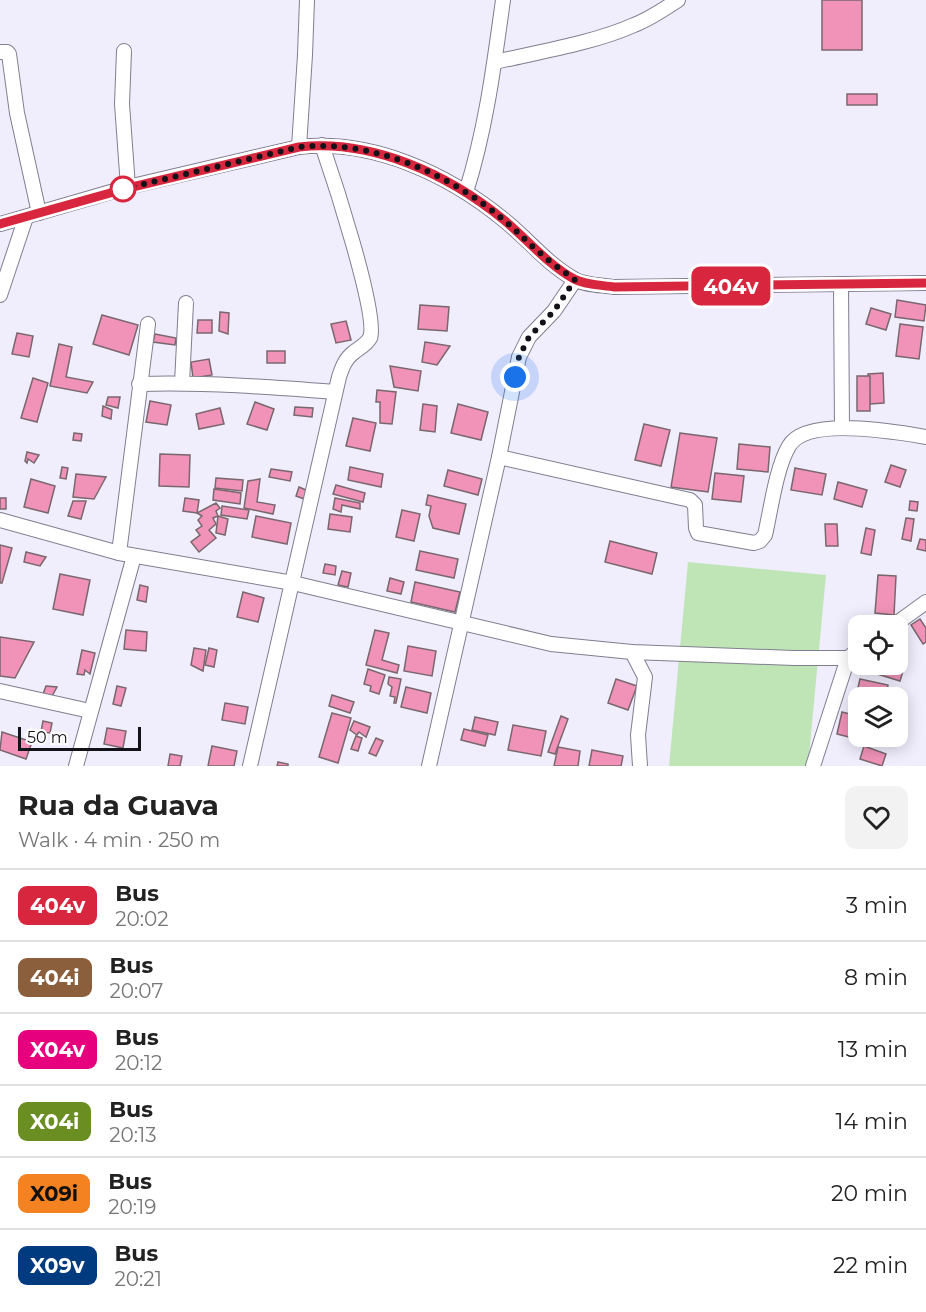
<!DOCTYPE html>
<html lang="en">
<head>
<meta charset="utf-8">
<style>
  :root { --surface:#fff; --page:#f2f2f2; --text:#222; --muted:#767676; --line:#e0e0e0 }
  body { margin:0; font-family:Montserrat,sans-serif; background:var(--page); color:var(--text); height:100vh; display:flex; flex-direction:column; font-size:22px; white-space:nowrap }
  * { box-sizing:border-box; margin:0 }
  p { font-size:20px; color:var(--muted) }
  .icon { flex:none; width:33px; height:33px; fill:none; stroke:currentColor; stroke-width:2; stroke-linecap:round; stroke-linejoin:round }
  .map { position:relative; height:766px; overflow:hidden }
  .side { display:flex; flex-direction:column; background:var(--surface); flex:1 }
  .side>* { flex:none }
  .badge { padding:0 12px; border-radius:9px; font-size:21px; line-height:39px }
  .controls { position:absolute; left:848px; top:615px; display:grid; gap:12px }
  .controls a { display:grid; place-items:center; width:60px; height:60px; border-radius:12px; background:var(--surface); box-shadow:0 3px 15px #0003; font-size:30px }
  .scale { position:absolute; left:18px; bottom:15px; width:123px; box-sizing:border-box; padding-left:6px; border:3px solid #131218; border-top:0; font-size:16px; line-height:21px; white-space:nowrap; color:#131218; -webkit-text-stroke:4px #fff; paint-order:stroke }
  .you { position:absolute; width:30px; height:30px; margin:-15px; border:4px solid #fff; border-radius:50%; background:#1a73e8; box-shadow:0 0 0 9px #1a73e833 }
  .map>.badge { position:absolute; translate:-50% -50%; box-shadow:0 0 0 3px #fff }
  .round { display:grid; place-items:center; flex:none; width:63px; height:63px; border-radius:12px; background:var(--page) }
  .summary { display:flex; align-items:center; justify-content:space-between; height:102px; padding:0 18px }
  h1 { font-size:28px; font-weight:700; line-height:45px }
  ul { padding:0; list-style:none }
  li { display:flex; align-items:center; gap:18px; height:72px; padding:0 18px; border-top:2px solid var(--line) }
  li div { flex:1 }
  li b { display:block; font-size:22px }
  li em { font-style:normal }
  li .badge { min-width:66px; font-weight:700; text-align:center }
  .map>svg:first-child { display:block }
  .green { fill:#bfe5b6 }
  .building { fill:#f193b8; stroke:#79676d; stroke-width:1.5 }
  .lines { fill:none; stroke-linecap:round; stroke-linejoin:round }
  .street-casing { stroke:#817e8f; stroke-width:16 }
  .street { stroke:#fff; stroke-width:14 }
  .line-casing { stroke:#fff; stroke-width:14 }
  .line { stroke:#d7263d; stroke-width:9 }
  .walk { stroke:#131218; stroke-width:6; stroke-dasharray:0 10.8 }
  .stop-dot { fill:#fff; stroke:#d7263d; stroke-width:3 }
</style>
</head>
<body>
<div class="map">
<svg width="926" height="766" viewBox="0 0 926 766">
  <rect width="100%" height="100%" fill="#f0edfd"/>
  <polygon class="green" points="688,562 826,575 808,766 669,766"/>
  <g class="building">
    <rect x="822" y="0" width="40" height="50"/>
    <rect x="847" y="94" width="30" height="11"/>
    <polygon points="897,300 926,305 924,321 895,317"/>
    <polygon points="420,305 449,307 447,331 418,329"/>
    <polygon points="871,308 891,314 886,330 866,324"/>
    <polygon points="220,312 229,313 228,334 219,331"/>
    <polygon points="102,315 138,325 129,355 93,344"/>
    <polygon points="198,320 212,320 212,333 197,333"/>
    <polygon points="346,321 351,340 336,343 331,324"/>
    <polygon points="900,324 923,327 919,359 896,356"/>
    <polygon points="17,333 33,336 29,357 12,354"/>
    <polygon points="155,334 176,338 175,345 153,342"/>
    <polygon points="425,342 450,346 437,365 422,362"/>
    <polygon points="59,344 72,347 66,377 93,382 87,393 50,386"/>
    <rect x="267" y="351" width="18" height="12"/>
    <polygon points="209,359 212,375 193,378 191,362"/>
    <polygon points="390,366 421,371 418,391 394,387"/>
    <polygon points="883,373 884,403 870,404 868,374"/>
    <rect x="857" y="376" width="13" height="35"/>
    <polygon points="33,378 48,383 37,422 21,418"/>
    <polygon points="377,390 396,392 392,424 380,423 380,402 376,402"/>
    <polygon points="108,397 120,397 118,408 106,405"/>
    <polygon points="150,401 171,405 167,425 146,422"/>
    <polygon points="255,402 274,409 267,430 247,424"/>
    <polygon points="423,404 437,406 435,432 420,430"/>
    <polygon points="458,404 488,412 481,440 451,433"/>
    <polygon points="103,406 112,410 111,419 102,416"/>
    <polygon points="295,407 313,408 312,417 294,415"/>
    <polygon points="220,408 224,424 199,429 196,414"/>
    <polygon points="353,418 376,423 370,451 346,446"/>
    <polygon points="644,424 670,430 661,466 635,460"/>
    <polygon points="74,433 82,434 81,441 73,440"/>
    <polygon points="680,433 717,438 708,492 671,487"/>
    <polygon points="739,444 770,447 768,472 737,469"/>
    <polygon points="27,452 39,455 34,463 28,459 27,463 25,461"/>
    <polygon points="160,454 190,455 189,487 159,486"/>
    <polygon points="891,465 906,470 900,487 885,482"/>
    <polygon points="62,467 68,468 66,479 60,478"/>
    <polygon points="350,467 383,474 381,487 348,480"/>
    <polygon points="795,468 826,474 822,495 791,490"/>
    <polygon points="271,469 292,472 290,481 269,477"/>
    <polygon points="448,470 482,479 478,495 444,486"/>
    <polygon points="715,473 744,476 741,502 712,499"/>
    <polygon points="76,474 106,477 94,499 73,497"/>
    <polygon points="216,478 243,480 242,491 215,488"/>
    <polygon points="31,479 55,486 48,513 24,507"/>
    <polygon points="260,479 257,502 275,505 273,514 244,508 248,481"/>
    <polygon points="838,482 867,490 862,507 834,499"/>
    <polygon points="336,485 365,493 363,502 333,494"/>
    <polygon points="299,487 306,490 304,499 296,496"/>
    <polygon points="214,489 241,493 240,504 213,500"/>
    <polygon points="428,495 466,504 459,534 433,528 429,516 431,506 426,505"/>
    <rect x="0" y="498" width="6" height="11"/>
    <polygon points="185,498 199,500 197,513 183,511"/>
    <polygon points="335,498 360,503 360,509 342,505 341,512 333,509"/>
    <polygon points="73,501 86,501 81,519 68,516"/>
    <polygon points="910,501 918,502 917,511 909,510"/>
    <polygon points="216,503 220,508 216,511 218,516 213,518 216,524 209,530 216,538 199,552 191,542 200,535 196,530 202,526 198,520 202,516 197,513"/>
    <polygon points="222,506 249,510 247,519 221,515"/>
    <polygon points="402,510 420,514 414,541 396,537"/>
    <polygon points="330,514 352,517 350,532 328,529"/>
    <polygon points="218,516 228,519 225,535 216,533"/>
    <polygon points="256,516 291,523 287,544 252,537"/>
    <polygon points="906,518 914,519 911,541 902,539"/>
    <polygon points="825,524 837,524 838,546 826,546"/>
    <polygon points="866,528 875,530 871,555 861,553"/>
    <polygon points="920,539 926,540 926,551 917,549"/>
    <polygon points="610,541 657,553 652,574 605,562"/>
    <polygon points="0,545 12,548 2,583 0,583"/>
    <polygon points="420,551 458,559 454,578 416,570"/>
    <polygon points="26,552 46,557 40,566 24,562"/>
    <polygon points="325,564 336,566 335,575 323,573"/>
    <polygon points="342,571 351,573 348,587 338,585"/>
    <polygon points="60,574 90,580 83,615 53,609"/>
    <polygon points="878,575 896,576 894,615 875,613"/>
    <polygon points="390,578 404,582 401,594 387,591"/>
    <polygon points="415,582 460,592 455,612 411,602"/>
    <polygon points="140,585 148,587 146,602 137,600"/>
    <polygon points="243,592 264,598 258,622 237,617"/>
    <polygon points="920,619 926,628 926,642 923,644 911,625"/>
    <polygon points="126,630 147,632 146,651 124,649"/>
    <polygon points="375,630 389,633 382,660 399,665 397,673 366,665"/>
    <polygon points="0,637 34,642 15,678 0,676"/>
    <polygon points="408,646 436,651 432,676 404,671"/>
    <polygon points="194,648 206,650 203,671 191,665"/>
    <polygon points="209,648 217,650 214,667 205,665"/>
    <polygon points="82,650 95,653 90,674 85,670 84,675 77,674"/>
    <polygon points="860,664 883,664 903,671 900,681 858,668"/>
    <polygon points="368,669 385,675 379,694 370,691 371,686 364,684"/>
    <polygon points="389,677 401,679 396,703 394,703 395,697 390,696 392,687 388,684"/>
    <polygon points="616,679 637,686 628,710 608,703"/>
    <polygon points="860,679 888,685 885,698 856,696"/>
    <polygon points="46,686 57,687 51,698 43,694"/>
    <polygon points="117,686 126,688 121,706 113,704"/>
    <polygon points="406,687 431,693 427,713 401,707"/>
    <polygon points="332,695 354,702 350,713 329,706"/>
    <polygon points="225,703 248,707 245,724 222,720"/>
    <polygon points="842,712 858,716 858,736 874,736 872,743 837,734"/>
    <polygon points="332,713 351,718 338,763 319,757"/>
    <polygon points="561,716 568,719 555,754 548,752"/>
    <polygon points="475,717 498,722 495,735 472,730"/>
    <polygon points="43,721 52,723 50,733 41,732"/>
    <polygon points="354,721 370,727 366,737 359,732 357,735 350,730"/>
    <polygon points="513,725 546,731 541,756 508,750"/>
    <polygon points="107,728 126,731 123,748 104,744"/>
    <polygon points="464,729 488,735 485,746 461,740"/>
    <polygon points="2,732 32,742 26,759 0,750"/>
    <polygon points="356,736 362,738 358,751 351,749"/>
    <polygon points="376,738 383,741 376,756 369,753"/>
    <polygon points="212,746 237,751 234,766 208,766"/>
    <polygon points="864,746 886,754 882,766 860,759"/>
    <polygon points="558,747 580,751 578,766 554,766"/>
    <polygon points="592,750 623,756 621,766 589,766"/>
    <polygon points="170,754 182,756 180,766 168,766"/>
    <polygon points="278,762 288,764 288,766 277,766"/>
  </g>
  <g class="lines">
    <g class="street-casing">
      <g id="street">
        <polyline points="124,51 122,104 128,187"/>
        <polyline points="0,52 7,52 9,54 17,113 39,213"/>
        <path d="M 495,62 C 538,52 594,43 634,25 C 650,19 664,9 678,0"/>
        <polyline points="299,147 305,55 307,0"/>
        <path d="M 466,192 C 486,129 494,65 503,0"/>
        <path d="M 0,224 L 128,187 L 299,147 C 373,139 448,174 504,220 C 528,239 547,264 574,279 C 584,285 602,285 614,287 L 926,283"/>
        <polyline points="841,285 842,428"/>
        <polyline points="0,295 26,217"/>
        <polyline points="182,383 186,303"/>
        <path d="M 139,384 C 205,382 270,387 335,392"/>
        <path d="M 499,457 L 690,500 L 695,505 L 696,528 L 698,533 L 754,543 L 760,541 L 765,535 C 771,509 776,468 789,446 C 806,416 897,432 926,437"/>
        <polyline points="0,520 119,553 293,583 551,644 632,652 794,658 848,658 858,650"/>
        <polyline points="119,553 148,324"/>
        <polyline points="893,626 926,602"/>
        <polyline points="632,652 645,677 638,735 640,766"/>
        <polyline points="0,691 90,711"/>
        <polyline points="76,766 134,556"/>
        <path d="M 250,766 L 339,377 C 342,368 345,359 353,353 C 359,348 366,345 370,338 C 379,316 332,174 322,145"/>
        <polyline points="429,766 499,457 519,357 529,337 554,311 575,280"/>
        <polyline points="813,766 848,658"/>
      </g>
    </g>
    <use href="#street" class="street"/>
  </g>
  <g class="lines">
    <g class="line-casing">
      <path id="line" d="M 0,224 L 128,188 L 299,147 C 372,139 448,174 504,220 C 527,239 547,264 574,279 C 585,285 602,285 614,287 L 926,283"/>
    </g>
    <use href="#line" class="line"/>
    <path class="walk" d="M 123,189 L 299,147 C 372,139 450,174 505,221 C 517,231 527,242 539,252 C 550,262 563,271 575,280 L 554,311 L 529,337 L 519,357 L 515,377"/>
  </g>
  <circle class="stop-dot" cx="123" cy="189" r="12"/>
</svg>
<div class="controls">
<a><svg class="icon" aria-label="locate" viewBox="0 0 24 24"><circle cx="12" cy="12" r="6"/><path d="M12 2v4M12 18v4M2 12h4M18 12h4"/></svg></a>
<a><svg class="icon" aria-label="layers" viewBox="0 0 24 24"><path d="M12 4l9 5-9 5-9-5zM3 14l9 5 9-5"/></svg></a>
</div>
<div class="scale">50 m</div>
<div class="you" style="left:515px;top:377px"></div>
<b class="badge" style="left:731px;top:286px;background:#d7263d;color:#fff">404v</b>
</div>
<section class="side">
<div class="summary"><div><h1>Rua da Guava</h1><p>Walk · 4 min · 250 m</p></div><a class="round"><svg class="icon" aria-label="heart" viewBox="0 0 24 24"><path d="M12 20l-8-8c-3-5 5-10 8-4 3-6 11-1 8 4z"/></svg></a></div>
<ul>
<li><span class="badge" style="background:#d7263d;color:#fff">404v</span><div><b>Bus</b><p>20:02</p></div><em>3 min</em></li>
<li><span class="badge" style="background:#8b5e3c;color:#fff">404i</span><div><b>Bus</b><p>20:07</p></div><em>8 min</em></li>
<li><span class="badge" style="background:#e6007e;color:#fff">X04v</span><div><b>Bus</b><p>20:12</p></div><em>13 min</em></li>
<li><span class="badge" style="background:#6b8e23;color:#fff">X04i</span><div><b>Bus</b><p>20:13</p></div><em>14 min</em></li>
<li><span class="badge" style="background:#f58220;color:#111">X09i</span><div><b>Bus</b><p>20:19</p></div><em>20 min</em></li>
<li><span class="badge" style="background:#003b80;color:#fff">X09v</span><div><b>Bus</b><p>20:21</p></div><em>22 min</em></li>
</ul>
</section>
</body>
</html>
